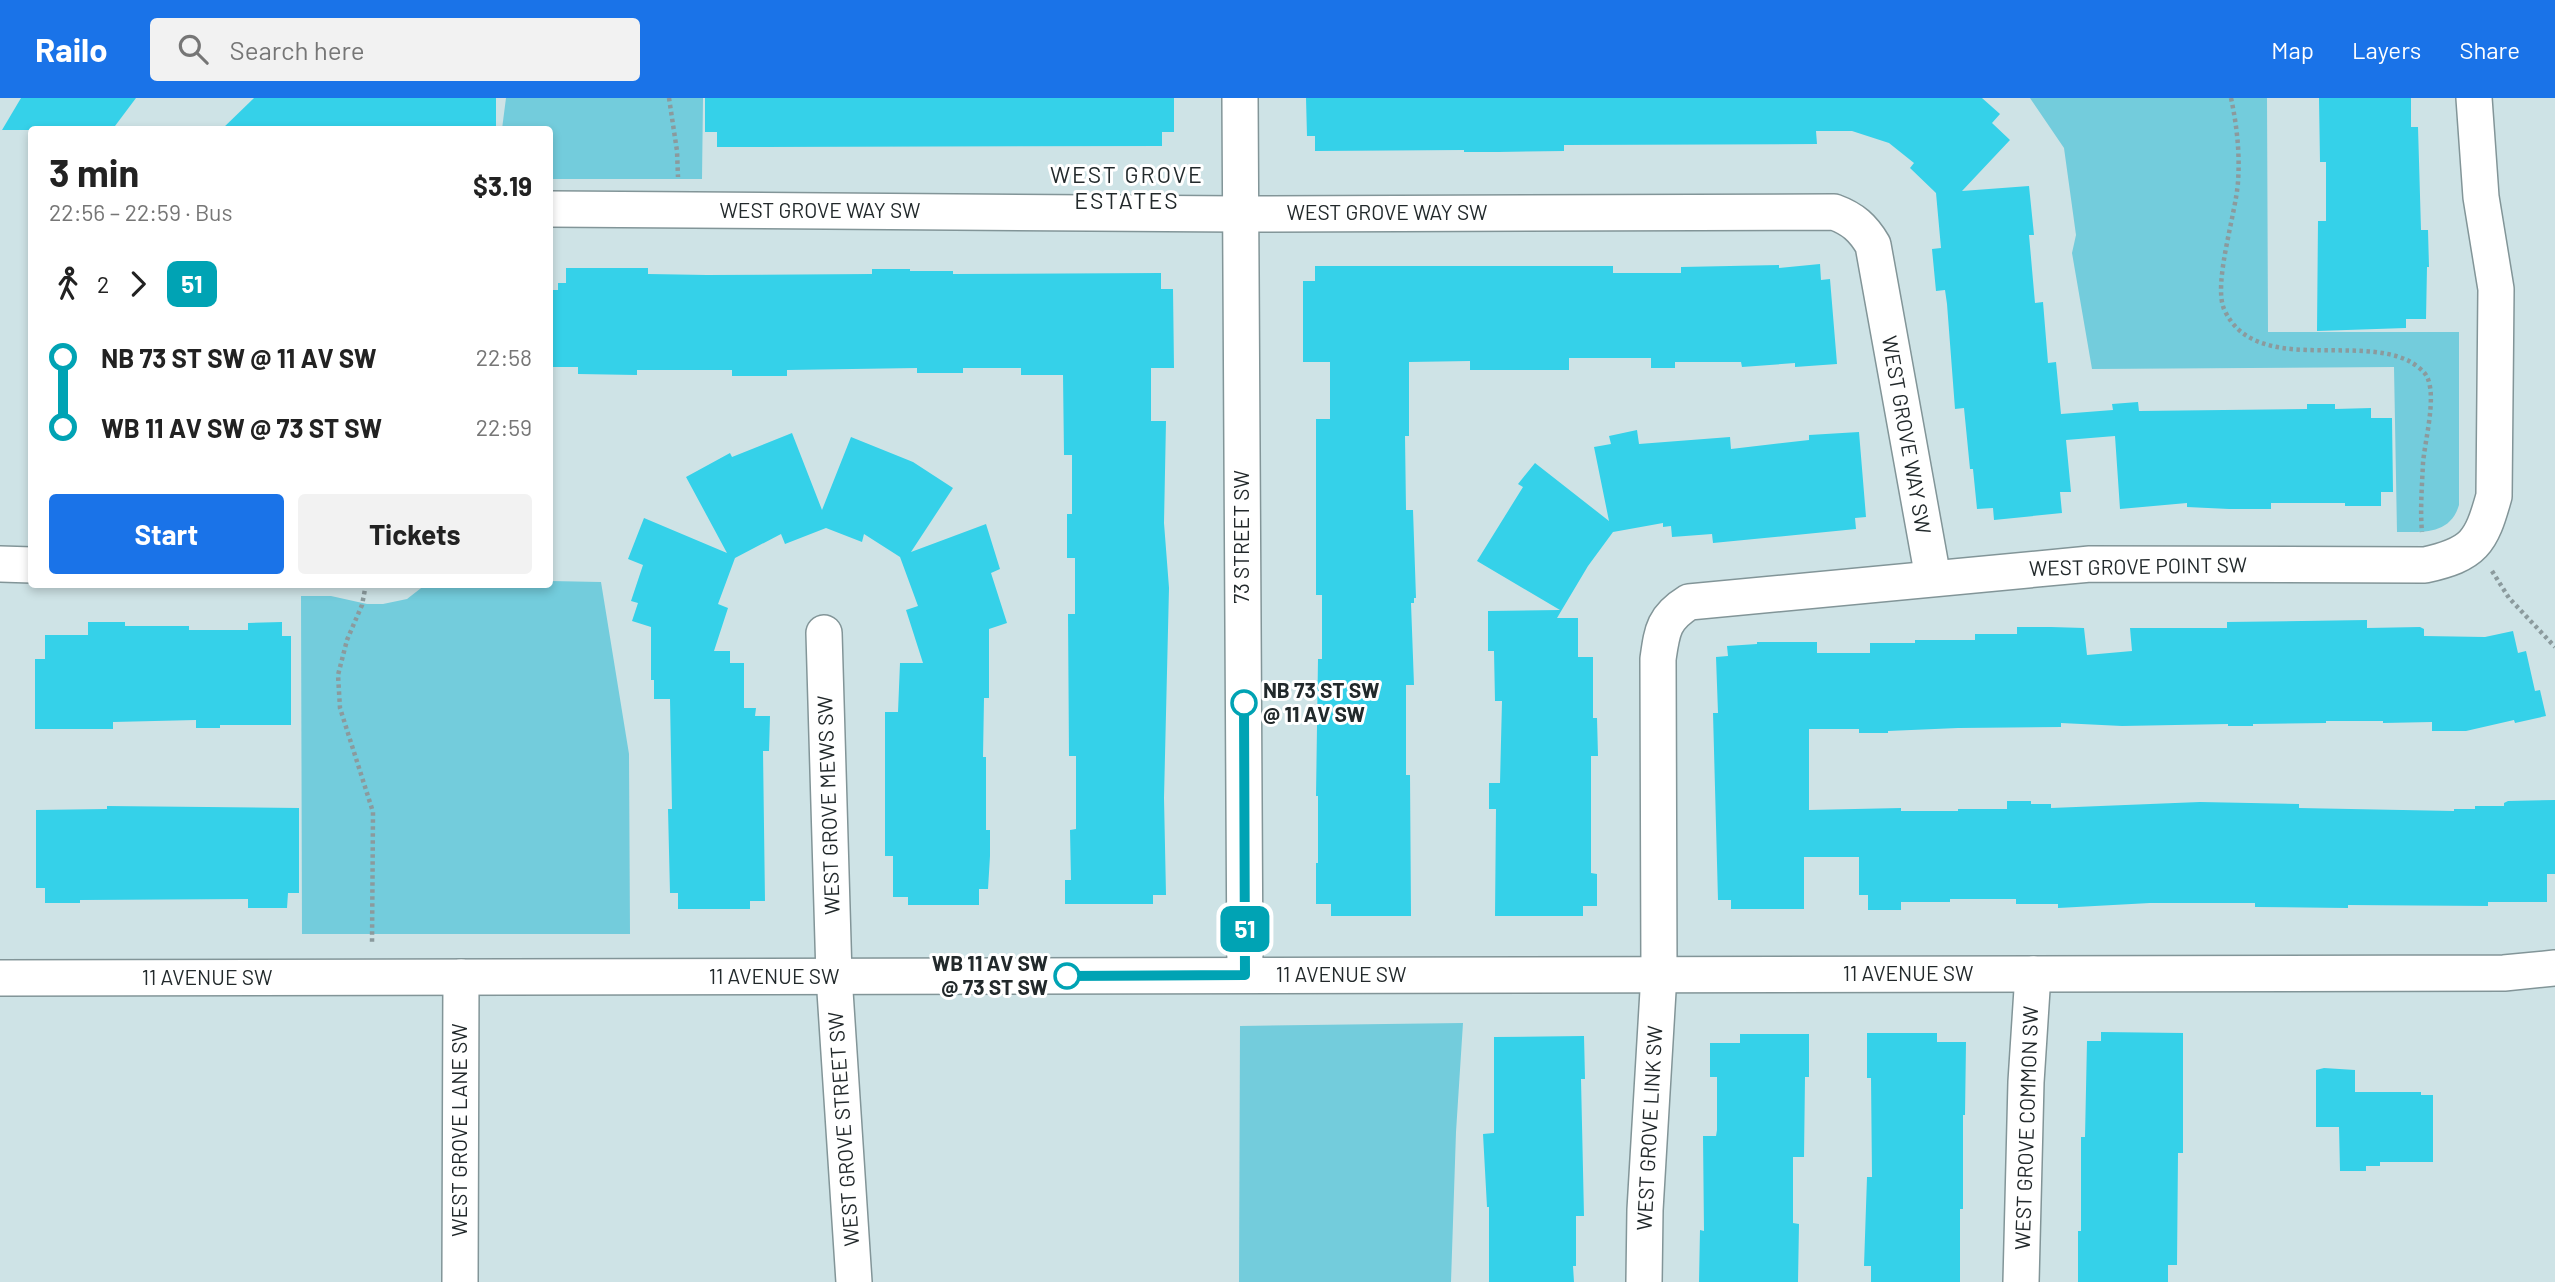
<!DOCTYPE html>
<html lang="en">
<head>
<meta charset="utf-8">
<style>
  :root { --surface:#fff; --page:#f2f2f2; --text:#222; --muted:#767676; --accent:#1a73e8 }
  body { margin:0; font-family:Barlow,sans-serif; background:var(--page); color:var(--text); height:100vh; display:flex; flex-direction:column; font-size:26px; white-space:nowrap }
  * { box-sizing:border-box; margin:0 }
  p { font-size:23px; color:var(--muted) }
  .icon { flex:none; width:38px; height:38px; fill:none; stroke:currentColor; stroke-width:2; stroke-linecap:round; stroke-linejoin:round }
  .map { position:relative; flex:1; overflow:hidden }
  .sheet { position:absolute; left:28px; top:28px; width:525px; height:462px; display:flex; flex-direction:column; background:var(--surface); border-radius:7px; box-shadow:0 4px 10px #0003 }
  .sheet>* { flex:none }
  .badge { padding:0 14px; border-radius:10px; font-size:24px; line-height:46px }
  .map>.badge { position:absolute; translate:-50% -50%; box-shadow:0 0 0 4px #fff }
  .legs { display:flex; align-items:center; gap:10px; height:77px; padding:0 21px; font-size:23px }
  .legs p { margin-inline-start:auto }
  .headline { display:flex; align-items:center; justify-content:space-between; height:119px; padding:0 21px }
  h1 { font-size:38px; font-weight:700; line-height:52px }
  .primary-button { display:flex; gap:14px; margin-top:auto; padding:14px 21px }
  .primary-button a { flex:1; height:80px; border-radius:7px; background:var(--accent); color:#fff; font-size:28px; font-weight:700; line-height:80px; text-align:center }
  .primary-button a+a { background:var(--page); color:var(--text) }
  ul { padding:0 21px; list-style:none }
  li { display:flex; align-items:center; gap:24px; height:70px; font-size:26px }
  li i { display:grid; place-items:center; width:10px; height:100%; margin:0 9px; background:currentColor }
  li i::after { content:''; width:18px; height:18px; margin:-9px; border:5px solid; border-radius:50%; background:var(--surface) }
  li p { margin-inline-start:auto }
  li:first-child i { background:linear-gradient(#0000 50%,currentColor 0) }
  li:last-child i { background:linear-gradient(currentColor 50%,#0000 0) }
  header { display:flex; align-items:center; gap:42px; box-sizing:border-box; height:98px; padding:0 35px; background:var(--accent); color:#fff }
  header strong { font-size:33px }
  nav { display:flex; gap:38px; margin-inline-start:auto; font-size:24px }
  .search { width:490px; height:63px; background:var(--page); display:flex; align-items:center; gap:18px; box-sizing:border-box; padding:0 24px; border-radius:7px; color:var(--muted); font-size:26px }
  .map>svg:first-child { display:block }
  .green { fill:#73ccdc }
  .building { fill:#35d1e9 }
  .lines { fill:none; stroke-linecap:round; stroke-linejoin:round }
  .minor-casing { stroke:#829598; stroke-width:38 }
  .path { stroke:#8b9a9d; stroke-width:4.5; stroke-dasharray:3.5 3.5; stroke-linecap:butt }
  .minor { stroke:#fff; stroke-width:35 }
  .line-1-casing { stroke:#fff; stroke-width:16 }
  .line-1 { stroke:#00a3b4; stroke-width:10 }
  .stop-1-dot { fill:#fff; stroke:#00a3b4; stroke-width:3.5 }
  .labels { text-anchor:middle; stroke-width:6; stroke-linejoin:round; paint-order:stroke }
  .street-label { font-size:21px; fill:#22292b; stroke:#fff }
  .stop-label { font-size:21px; font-weight:bold; fill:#22292b; stroke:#fff; text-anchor:start }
  .neighbourhood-label { font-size:23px; letter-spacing:2px; fill:#22292b; stroke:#fff }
</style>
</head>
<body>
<header>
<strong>Railo</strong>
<div class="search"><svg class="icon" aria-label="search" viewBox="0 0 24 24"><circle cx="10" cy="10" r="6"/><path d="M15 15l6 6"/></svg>Search here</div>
<nav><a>Map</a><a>Layers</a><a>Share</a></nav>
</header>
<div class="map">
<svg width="2555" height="1184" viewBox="0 0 2555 1184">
  <rect width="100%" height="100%" fill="#cee3e6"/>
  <g class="green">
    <polygon points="506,0 703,0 702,81 550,81 550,32 502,31"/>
    <path d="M 2030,0 L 2267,0 L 2268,234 L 2459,234 L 2459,407 C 2450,437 2423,434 2397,434 L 2394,269 L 2092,271 L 2072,155 L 2076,137 L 2064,50 Z"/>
    <polygon points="550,483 601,484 629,656 630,836 302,836 301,498 331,498 367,506 383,506 407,501 425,487 550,486"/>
    <polygon points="1463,925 1456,1034 1451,1184 1239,1184 1240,928"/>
  </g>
  <g class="building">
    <polygon points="21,0 136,0 112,32 2,32"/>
    <polygon points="254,0 496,0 496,32 221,32"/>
    <polygon points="705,0 1174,0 1174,34 1162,34 1162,48 717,49 717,34 705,34"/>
    <polygon points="1306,0 1982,0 2000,16 1992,25 2010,42 1962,93 2029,88 2034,137 2029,137 2035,205 2043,204 2048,265 2056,264 2061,316 2113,312 2112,306 2138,304 2139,313 2307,311 2307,306 2335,306 2335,311 2371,310 2371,320 2392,320 2393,394 2381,394 2381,408 2345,408 2345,405 2271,405 2271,411 2229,411 2187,409 2187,405 2120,411 2115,338 2066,342 2071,394 2060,394 2062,415 1994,422 1993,410 1977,411 1973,371 1970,371 1964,310 1955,311 1947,206 1945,192 1936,193 1932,151 1941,150 1936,95 1910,70 1914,65 1889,45 1852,33 1816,33 1817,46 1564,47 1564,53 1498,54 1464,54 1464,52 1315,53 1315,38 1307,38"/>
    <polygon points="2319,0 2411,0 2411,29 2418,29 2421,132 2428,132 2429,169 2427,169 2426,221 2406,221 2406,230 2317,233 2318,123 2326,123 2326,64 2320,64"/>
    <polygon points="1820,166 1821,182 1830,181 1837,266 1795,269 1795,265 1742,269 1741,264 1675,264 1675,270 1651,270 1651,260 1569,260 1569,272 1470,272 1470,263 1409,264 1409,338 1405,338 1406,412 1413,412 1416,500 1414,500 1414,505 1411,505 1414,587 1406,587 1406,677 1410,677 1411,818 1331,818 1331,806 1316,806 1316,765 1318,765 1318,698 1316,698 1318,561 1322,561 1322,497 1316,497 1316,321 1330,321 1330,264 1303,264 1303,183 1315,183 1315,168 1613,168 1613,175 1681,175 1681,169 1779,167 1779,170"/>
    <polygon points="566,170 648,170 648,176 707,177 872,176 872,171 910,171 910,173 953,173 953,176 1161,175 1161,191 1173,191 1174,270 1151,270 1151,323 1166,323 1164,425 1169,490 1164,700 1166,797 1153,797 1153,806 1065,806 1065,782 1071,782 1070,732 1076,731 1076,658 1069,658 1068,516 1075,516 1075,460 1067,460 1067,416 1072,416 1072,357 1064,357 1063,277 1021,277 1021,270 963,270 963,275 917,275 917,270 787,272 787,278 732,278 732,272 637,272 637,277 578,276 578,269 550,269 550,192 558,192 558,185 566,185"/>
    <polygon points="1637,332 1639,346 1730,339 1731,351 1809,342 1809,337 1859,334 1866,419 1855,420 1856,431 1713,445 1712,436 1672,439 1671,428 1663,429 1663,425 1613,434 1588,468 1557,520 1578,520 1578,559 1593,559 1593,620 1597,620 1598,658 1591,658 1591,775 1597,776 1597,808 1583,808 1583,818 1495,818 1496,711 1489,711 1489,685 1500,685 1502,603 1495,603 1494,553 1488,553 1488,513 1560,512 1477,463 1523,389 1518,386 1535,365 1609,423 1594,349 1611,346 1609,338"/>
    <polygon points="792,335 822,412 851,339 913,364 953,390 911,454 986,426 1000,471 991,475 1007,525 989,531 989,600 984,600 983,659 986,659 986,732 990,732 990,758 988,791 979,791 979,807 908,807 908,799 893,799 893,758 885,758 885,614 898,614 900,565 923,565 906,512 918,508 900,459 864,436 862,444 826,430 785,446 781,436 735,460 718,506 728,510 714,553 730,553 730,565 744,565 744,610 756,610 755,618 770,618 769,653 763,653 765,803 750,803 750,811 678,811 678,795 670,795 668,711 672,711 670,601 654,601 654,582 651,582 651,529 632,523 638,505 631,503 643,467 628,461 644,420 727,455 686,379 730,355 732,359"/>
    <polygon points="2367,522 2367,530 2420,529 2424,531 2424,538 2485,539 2513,533 2518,555 2526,553 2535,593 2540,592 2546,618 2515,625 2514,622 2466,633 2432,633 2432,624 2383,625 2383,623 2326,623 2326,625 2253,626 2253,628 2228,628 2228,626 2122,628 2061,625 2061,629 1958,630 1888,633 1888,635 1859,635 1859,631 1809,631 1809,712 1901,710 1901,713 1958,713 1958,711 2007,711 2007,703 2031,703 2031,706 2051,706 2051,710 2200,704 2299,706 2299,710 2454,713 2454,711 2475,711 2475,708 2504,708 2504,705 2508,703 2555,702 2555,776 2547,776 2547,804 2488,804 2488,808 2348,807 2348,810 2255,809 2255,805 2150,805 2058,810 2058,806 2016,806 2016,801 1950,801 1950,804 1901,804 1901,812 1868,812 1868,797 1859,797 1859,759 1804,759 1804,811 1731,811 1731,802 1718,802 1713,615 1718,615 1716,559 1728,558 1727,548 1757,546 1757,544 1817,544 1817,555 1870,555 1870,545 1915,545 1915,542 1975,542 1975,536 2017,536 2017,529 2051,529 2084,530 2087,557 2132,553 2130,530 2227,530 2227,524"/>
    <polygon points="88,524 125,524 125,528 189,528 189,532 248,532 248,525 282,524 282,538 291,538 291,627 220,627 220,630 196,630 196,622 113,624 113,631 35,631 35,561 45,561 45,537 88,537"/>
    <polygon points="107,708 299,710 299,795 288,795 287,810 248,810 248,801 80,802 80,805 45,805 45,790 36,790 36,712 107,711"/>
    <polygon points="2101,934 2183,935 2183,1055 2178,1055 2177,1167 2168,1167 2168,1184 2078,1184 2078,1133 2081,1133 2081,1039 2085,1039 2087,943 2101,943"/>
    <polygon points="1867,935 1937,935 1937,944 1966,944 1965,1017 1963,1017 1963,1111 1960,1111 1960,1184 1871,1184 1871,1168 1864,1168 1867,1079 1872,1079 1871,980 1867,980"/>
    <polygon points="1740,936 1809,936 1809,979 1805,979 1804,1059 1793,1059 1793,1125 1799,1126 1798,1184 1699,1184 1700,1132 1704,1133 1703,1038 1716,1038 1717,1032 1717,979 1710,979 1710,945 1740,945"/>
    <polygon points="1584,938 1585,981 1581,981 1584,1118 1576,1118 1576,1168 1573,1168 1574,1184 1489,1184 1489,1109 1487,1109 1483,1036 1494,1035 1494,939"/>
    <polygon points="2324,970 2355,972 2355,994 2421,994 2421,997 2433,997 2433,1064 2380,1064 2380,1068 2366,1068 2366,1073 2340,1073 2339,1029 2316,1029 2316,972"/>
  </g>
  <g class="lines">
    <g class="minor-casing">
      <g id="minor">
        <polyline points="1240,0 1245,877"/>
        <path d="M 550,111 L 1240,116 L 1834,114 C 1853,121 1863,130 1873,147 L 1933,480"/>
        <polyline points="0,466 32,467"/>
        <polyline points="824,535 834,878 854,1184"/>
        <polyline points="0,880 2504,875 2555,870"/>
        <polyline points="460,1184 461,879"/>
        <path d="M 1644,1184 L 1645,1112 L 1659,876 L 1658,561 C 1662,533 1663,520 1689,504 L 2090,466 L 2425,467 C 2474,456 2481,445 2494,398 L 2496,191 L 2481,99 L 2474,0"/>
        <polyline points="2021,1184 2026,984 2033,876"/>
      </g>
    </g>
    <g class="path">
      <polyline points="669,0 677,53 678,79"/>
      <path d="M 2231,0 C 2237,28 2240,56 2238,84 C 2236,115 2213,185 2224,211 C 2254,278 2355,236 2409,263 C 2416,267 2425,273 2428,281 C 2436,302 2425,342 2423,365 C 2422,388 2420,412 2422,434"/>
      <polyline points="2492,473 2509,500 2555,549"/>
      <polyline points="366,486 362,507 347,542 338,577 340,610 373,714 372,847"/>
    </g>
    <use href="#minor" class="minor"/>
  </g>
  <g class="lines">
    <g class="line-1-casing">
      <polyline id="line-1" points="1067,878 1245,877 1244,605"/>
    </g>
    <use href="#line-1" class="line-1"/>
  </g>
  <g class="stop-1-dot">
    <circle cx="1244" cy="605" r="12"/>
    <circle cx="1067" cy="878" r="12"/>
  </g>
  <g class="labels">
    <g class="street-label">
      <text x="820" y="120">WEST GROVE WAY SW</text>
      <text x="1387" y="122">WEST GROVE WAY SW</text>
      <text transform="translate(1906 337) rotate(80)" y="7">WEST GROVE WAY SW</text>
      <text transform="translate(1242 439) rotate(-90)" y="7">73 STREET SW</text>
      <text transform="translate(2138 469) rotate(-1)" y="7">WEST GROVE POINT SW</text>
      <text transform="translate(829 707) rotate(-92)" y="7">WEST GROVE MEWS SW</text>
      <text x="1908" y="883">11 AVENUE SW</text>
      <text x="1341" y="884">11 AVENUE SW</text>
      <text x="774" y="886">11 AVENUE SW</text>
      <text x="207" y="887">11 AVENUE SW</text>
      <text transform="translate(1650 1030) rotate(-87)" y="7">WEST GROVE LINK SW</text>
      <text transform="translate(2027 1030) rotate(-88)" y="7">WEST GROVE COMMON SW</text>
      <text transform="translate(844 1031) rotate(-94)" y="7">WEST GROVE STREET SW</text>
      <text transform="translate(460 1032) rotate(-90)" y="7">WEST GROVE LANE SW</text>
    </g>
    <g class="stop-label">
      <text x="1263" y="600">NB 73 ST SW<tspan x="1263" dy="24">@ 11 AV SW</tspan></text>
      <text x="1048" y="873" text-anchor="end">WB 11 AV SW<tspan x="1048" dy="24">@ 73 ST SW</tspan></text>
    </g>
    <g class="neighbourhood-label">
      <text x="1127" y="85">WEST GROVE<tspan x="1127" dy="26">ESTATES</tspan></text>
    </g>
  </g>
</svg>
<b class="badge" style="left:1245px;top:831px;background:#00a3b4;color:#fff">51</b>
<section class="sheet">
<div class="headline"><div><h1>3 min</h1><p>22:56 – 22:59 · Bus</p></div><b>$3.19</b></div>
<div class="legs"><svg class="icon" aria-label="walk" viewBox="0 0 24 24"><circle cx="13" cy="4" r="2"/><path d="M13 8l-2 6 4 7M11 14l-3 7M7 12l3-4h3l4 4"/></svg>2<svg class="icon" aria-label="forward" viewBox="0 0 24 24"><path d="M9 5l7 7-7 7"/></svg><b class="badge" style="background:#00a3b4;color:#fff">51</b></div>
<ul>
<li><i style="color:#00a3b4"></i><b>NB 73 ST SW @ 11 AV SW</b><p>22:58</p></li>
<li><i style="color:#00a3b4"></i><b>WB 11 AV SW @ 73 ST SW</b><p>22:59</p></li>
</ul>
<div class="primary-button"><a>Start</a><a>Tickets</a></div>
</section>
</div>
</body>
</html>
